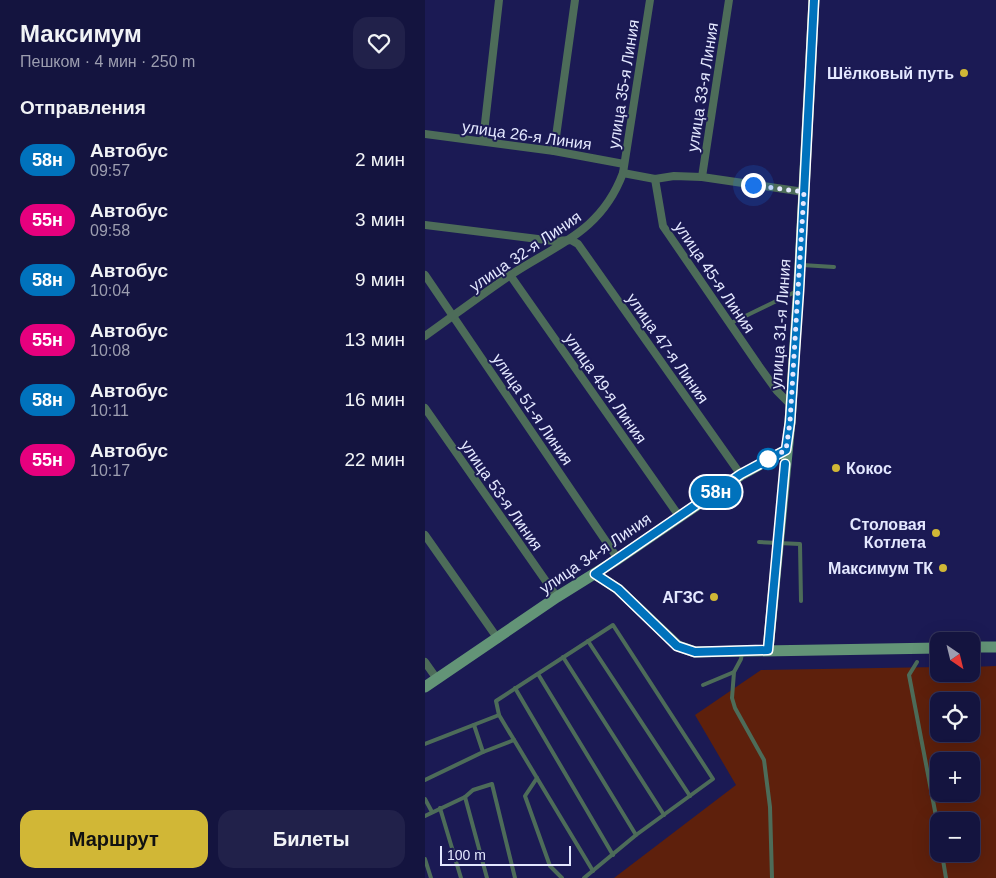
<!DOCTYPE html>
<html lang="ru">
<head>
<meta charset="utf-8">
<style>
  :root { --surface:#14143f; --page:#21214a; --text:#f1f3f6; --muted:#9d9eb0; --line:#333359; --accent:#d1b736 }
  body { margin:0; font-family:Helvetica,sans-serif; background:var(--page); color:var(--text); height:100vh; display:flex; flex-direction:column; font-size:19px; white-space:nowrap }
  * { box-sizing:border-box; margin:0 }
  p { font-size:16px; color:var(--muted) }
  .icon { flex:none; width:28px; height:28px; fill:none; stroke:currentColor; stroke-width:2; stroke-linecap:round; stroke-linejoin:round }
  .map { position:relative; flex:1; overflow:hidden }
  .drawer { display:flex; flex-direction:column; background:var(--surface); width:425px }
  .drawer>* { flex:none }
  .badge { padding:0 10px; border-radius:16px; font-size:18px; line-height:32px }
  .needle { width:32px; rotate:145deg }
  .fabs { position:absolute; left:505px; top:632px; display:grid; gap:10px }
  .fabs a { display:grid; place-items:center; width:50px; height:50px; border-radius:10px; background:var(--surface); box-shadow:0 5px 20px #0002,0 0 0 1px var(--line); font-size:25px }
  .scale { position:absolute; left:15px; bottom:12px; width:131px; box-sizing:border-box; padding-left:5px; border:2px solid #e4e8ff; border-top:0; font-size:14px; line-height:18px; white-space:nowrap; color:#e4e8ff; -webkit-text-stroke:4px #1b1a54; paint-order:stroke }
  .you { position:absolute; width:25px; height:25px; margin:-12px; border:4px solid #fff; border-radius:50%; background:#1a73e8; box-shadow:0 0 0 8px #1a73e833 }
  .map>.badge { position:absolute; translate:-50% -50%; box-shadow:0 0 0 2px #fff }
  h2 { padding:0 20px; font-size:19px; line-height:45px }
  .round { display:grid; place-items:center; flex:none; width:52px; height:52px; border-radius:15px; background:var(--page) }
  .head { display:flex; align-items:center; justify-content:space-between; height:85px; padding:0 20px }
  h1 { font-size:24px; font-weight:800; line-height:38px }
  .action { display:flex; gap:10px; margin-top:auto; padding:10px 20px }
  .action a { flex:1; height:58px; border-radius:15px; background:var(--accent); color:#111; font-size:20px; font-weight:800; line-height:58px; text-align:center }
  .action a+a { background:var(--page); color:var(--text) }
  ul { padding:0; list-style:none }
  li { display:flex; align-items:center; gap:15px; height:60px; padding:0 20px }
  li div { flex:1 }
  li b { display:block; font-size:19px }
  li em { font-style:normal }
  li .badge { min-width:55px; font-weight:700; text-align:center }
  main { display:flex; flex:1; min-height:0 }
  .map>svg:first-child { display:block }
  .green { fill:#5e200c; fill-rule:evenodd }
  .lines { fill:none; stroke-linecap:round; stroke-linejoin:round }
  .lane { stroke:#4d6c59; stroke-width:4 }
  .street { stroke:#4d6c59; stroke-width:8 }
  .secondary { stroke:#639477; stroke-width:11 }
  .line-casing { stroke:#fff; stroke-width:11 }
  .line { stroke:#0072bc; stroke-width:8 }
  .walk { stroke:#e4e8ff; stroke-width:5; stroke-dasharray:0 9 }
  .poi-dot { fill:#d1b736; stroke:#1b1a54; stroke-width:2 }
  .stop-dot { fill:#fff; stroke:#0072bc; stroke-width:2.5 }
  .labels { text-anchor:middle; stroke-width:4; stroke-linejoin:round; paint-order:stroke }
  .poi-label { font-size:16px; font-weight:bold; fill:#e4e8ff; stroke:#1b1a54; text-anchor:end }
  .street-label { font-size:16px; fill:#e4e8ff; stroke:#1b1a54 }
</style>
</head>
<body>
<main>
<section class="drawer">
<div class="head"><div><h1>Максимум</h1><p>Пешком · 4 мин · 250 m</p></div><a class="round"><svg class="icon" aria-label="heart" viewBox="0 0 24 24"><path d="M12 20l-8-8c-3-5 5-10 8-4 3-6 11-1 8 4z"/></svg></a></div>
<h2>Отправления</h2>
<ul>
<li><span class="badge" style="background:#0072bc;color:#fff">58н</span><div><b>Автобус</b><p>09:57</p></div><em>2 мин</em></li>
<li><span class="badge" style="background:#e6007e;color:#fff">55н</span><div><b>Автобус</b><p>09:58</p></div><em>3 мин</em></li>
<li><span class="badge" style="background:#0072bc;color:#fff">58н</span><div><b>Автобус</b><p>10:04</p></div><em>9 мин</em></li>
<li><span class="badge" style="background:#e6007e;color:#fff">55н</span><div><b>Автобус</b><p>10:08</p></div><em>13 мин</em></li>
<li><span class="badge" style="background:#0072bc;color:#fff">58н</span><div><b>Автобус</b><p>10:11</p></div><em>16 мин</em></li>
<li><span class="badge" style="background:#e6007e;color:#fff">55н</span><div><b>Автобус</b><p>10:17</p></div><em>22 мин</em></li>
</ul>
<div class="action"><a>Маршрут</a><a>Билеты</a></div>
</section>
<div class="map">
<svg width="571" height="878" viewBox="0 0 571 878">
  <rect width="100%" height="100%" fill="#1b1a54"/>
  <path class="green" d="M 571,666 L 571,878 L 189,878 L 311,785 L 270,715 L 336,670 L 514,667 L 514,674 L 546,674 L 546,667 ZM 514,701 L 546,701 L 546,734 L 514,734 ZM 514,761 L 546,761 L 546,794 L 514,794 ZM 514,821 L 546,821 L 546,854 L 514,854 Z"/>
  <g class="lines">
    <g class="lane">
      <polyline points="377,265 409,267"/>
      <polyline points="304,324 372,291"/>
      <polyline points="334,542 375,544 376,601"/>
      <polyline points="163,641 265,796"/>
      <polyline points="317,653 316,659 309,672 307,698 310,708 339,760 345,807 347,878"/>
      <polyline points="138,657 239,815"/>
      <polyline points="492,662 484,675 514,832"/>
      <polyline points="113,674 211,835 288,779 188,625 71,701 74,715 168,871"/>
      <polyline points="278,685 309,672"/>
      <polyline points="90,688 188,855"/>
      <polyline points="0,744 74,715"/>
      <polyline points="58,752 89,740"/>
      <polyline points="112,778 100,796 125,866 137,878"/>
      <polyline points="0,780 58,752 49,725"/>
      <polyline points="40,797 62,878"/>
      <polyline points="0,799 7,812"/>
      <polyline points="15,808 36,878"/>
      <polyline points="0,816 40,797 48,790 67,784 90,878"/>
      <polyline points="517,854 521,878"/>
      <polyline points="0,859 6,878"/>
      <polyline points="159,878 211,835"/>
    </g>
    <g class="street">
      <polyline points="0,134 129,151 199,164"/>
      <polyline points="58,141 74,0"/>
      <polyline points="129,151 150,0"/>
      <polyline points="198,173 230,179 249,176 277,177 379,192"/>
      <polyline points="277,177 304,0"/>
      <polyline points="230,179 238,226 334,366 352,391 366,405"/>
      <polyline points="0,225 129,241 146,240 153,244 316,475"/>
      <polyline points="0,275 193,559"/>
      <polyline points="85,275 254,516"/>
      <path d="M 0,336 C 28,316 56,295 84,276 C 132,244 176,232 198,173 L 225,0"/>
      <polyline points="0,408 132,597"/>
      <polyline points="0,535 73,639"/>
      <polyline points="0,662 12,679"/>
    </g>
    <g class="secondary">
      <polyline points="170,574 193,589 253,646 270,652 514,648"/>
      <polyline points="546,647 571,647"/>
      <polyline points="343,650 365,422 375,265 389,0"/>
      <polyline points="0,687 132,597 193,559 316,475 361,450"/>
    </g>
  </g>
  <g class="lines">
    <g class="line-casing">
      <polyline id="line" points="360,464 343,650 270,652 252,646 193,589 170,574 316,474 361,450 365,422 374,290 389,0"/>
    </g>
    <use href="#line" class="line"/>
    <polyline class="walk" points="328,185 379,192 365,422 361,450 343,459"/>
  </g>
  <g class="poi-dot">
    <circle cx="539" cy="73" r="5"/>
    <circle cx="411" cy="468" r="5"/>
    <circle cx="511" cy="533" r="5"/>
    <circle cx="518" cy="568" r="5"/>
    <circle cx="289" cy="597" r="5"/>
  </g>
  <circle class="stop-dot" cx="343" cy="459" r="10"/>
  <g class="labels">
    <g class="poi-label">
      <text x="529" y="79">Шёлковый путь</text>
      <text x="421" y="474" text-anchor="start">Кокос</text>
      <text x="501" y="530">Столовая<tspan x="501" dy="18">Котлета</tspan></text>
      <text x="508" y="574">Максимум ТК</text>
      <text x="279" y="603">АГЗС</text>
    </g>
    <g class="street-label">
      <text transform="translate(198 84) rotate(-81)" y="6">улица 35-я Линия</text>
      <text transform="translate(277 87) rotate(-81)" y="6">улица 33-я Линия</text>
      <text transform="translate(102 135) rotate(8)" y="6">улица 26-я Линия</text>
      <text transform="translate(100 251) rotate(-34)" y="6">улица 32-я Линия</text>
      <text transform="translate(290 277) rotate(56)" y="6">улица 45-я Линия</text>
      <text transform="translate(355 324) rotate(-86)" y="6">улица 31-я Линия</text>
      <text transform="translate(243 348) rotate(55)" y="6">улица 47-я Линия</text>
      <text transform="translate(181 388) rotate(55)" y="6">улица 49-я Линия</text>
      <text transform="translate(108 409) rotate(56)" y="6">улица 51-я Линия</text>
      <text transform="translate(77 495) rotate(55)" y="6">улица 53-я Линия</text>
      <text transform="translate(170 553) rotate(-34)" y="6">улица 34-я Линия</text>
    </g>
  </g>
</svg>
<div class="fabs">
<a><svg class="needle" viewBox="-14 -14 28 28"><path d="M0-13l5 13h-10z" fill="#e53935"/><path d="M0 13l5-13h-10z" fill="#9d9eb0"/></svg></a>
<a><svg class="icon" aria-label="locate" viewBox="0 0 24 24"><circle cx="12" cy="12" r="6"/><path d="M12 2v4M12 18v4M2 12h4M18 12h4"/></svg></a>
<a>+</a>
<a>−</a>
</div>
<div class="scale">100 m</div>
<div class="you" style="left:328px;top:185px"></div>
<b class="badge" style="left:291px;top:492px;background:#0072bc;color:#fff">58н</b>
</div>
</main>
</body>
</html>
